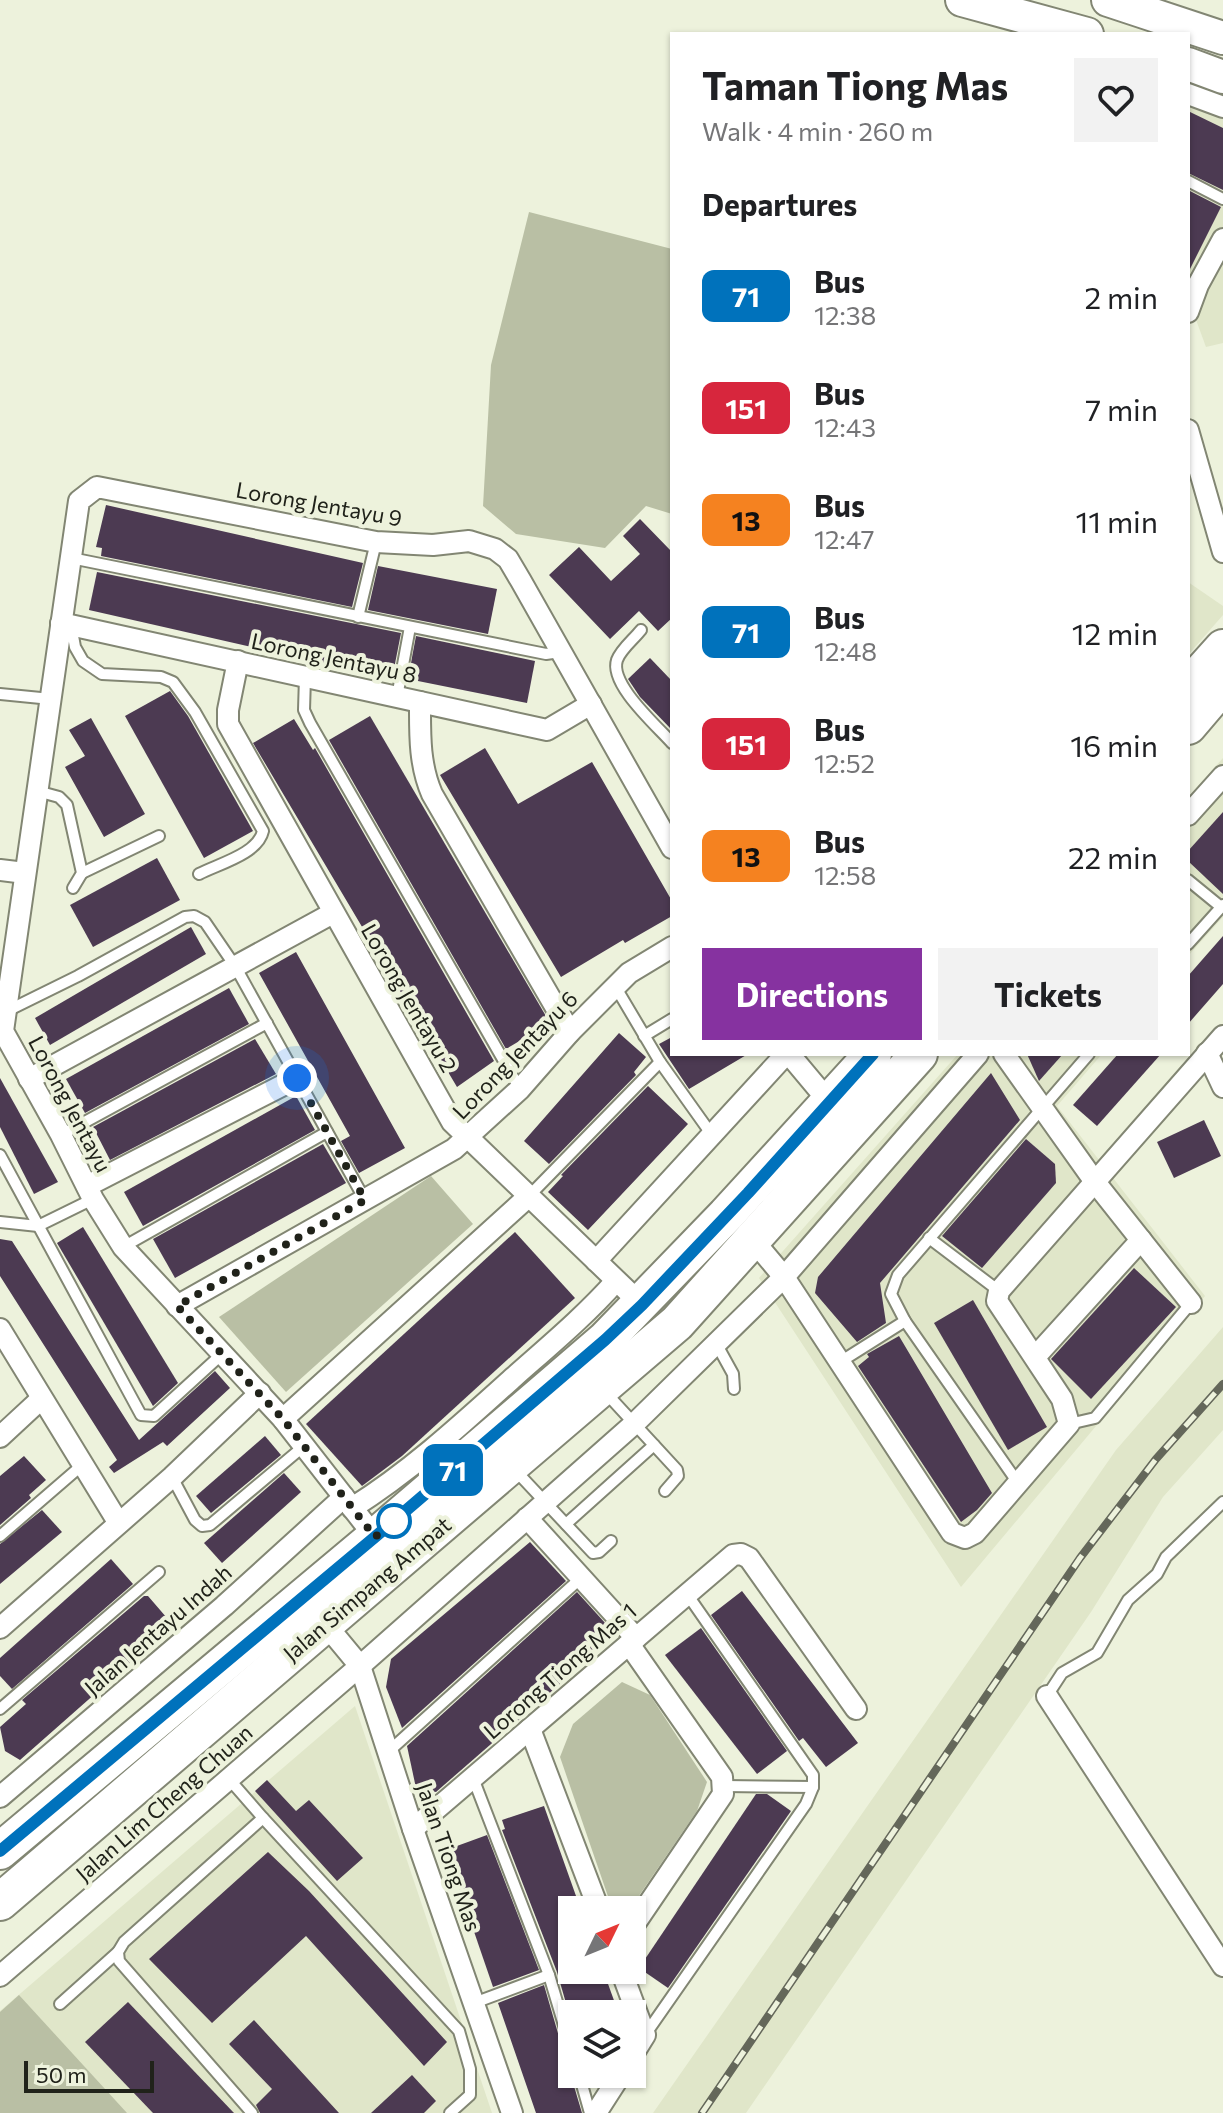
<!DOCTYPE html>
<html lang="en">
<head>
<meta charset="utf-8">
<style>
  :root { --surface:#fff; --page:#f2f2f2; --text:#202124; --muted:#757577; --accent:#8632a0 }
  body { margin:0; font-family:Commissioner,sans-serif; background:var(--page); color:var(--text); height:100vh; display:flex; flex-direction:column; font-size:30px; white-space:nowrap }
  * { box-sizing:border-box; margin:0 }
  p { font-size:26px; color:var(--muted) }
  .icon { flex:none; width:44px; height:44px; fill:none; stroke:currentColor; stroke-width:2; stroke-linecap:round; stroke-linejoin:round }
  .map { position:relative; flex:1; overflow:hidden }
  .sheet { position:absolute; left:670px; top:32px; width:520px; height:1024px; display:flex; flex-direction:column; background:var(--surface); border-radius:0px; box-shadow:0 2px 6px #0004 }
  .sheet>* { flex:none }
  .badge { padding:0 16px; border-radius:12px; font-size:28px; line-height:52px }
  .needle { width:52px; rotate:47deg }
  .buttons { position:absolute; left:558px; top:1896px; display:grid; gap:16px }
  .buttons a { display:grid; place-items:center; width:88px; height:88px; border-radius:0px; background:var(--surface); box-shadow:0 2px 6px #0004; font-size:40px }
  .scale { position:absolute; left:24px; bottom:20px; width:130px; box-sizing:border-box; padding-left:8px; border:4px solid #20221a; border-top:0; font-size:22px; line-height:28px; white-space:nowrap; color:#20221a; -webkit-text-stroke:6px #edf2dc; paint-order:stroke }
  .you { position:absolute; width:40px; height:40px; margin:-20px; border:6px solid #fff; border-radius:50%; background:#1a73e8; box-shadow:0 0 0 12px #1a73e833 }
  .map>.badge { position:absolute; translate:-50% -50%; box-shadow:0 0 0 4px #fff }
  h2 { padding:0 32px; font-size:30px; line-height:72px }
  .round { display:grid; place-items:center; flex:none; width:84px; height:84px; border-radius:0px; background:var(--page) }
  .head { display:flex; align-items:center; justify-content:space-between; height:136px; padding:0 32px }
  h1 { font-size:38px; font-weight:700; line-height:60px }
  .action { display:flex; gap:16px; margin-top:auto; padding:16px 32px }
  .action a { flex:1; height:92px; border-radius:0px; background:var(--accent); color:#fff; font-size:32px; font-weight:700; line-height:92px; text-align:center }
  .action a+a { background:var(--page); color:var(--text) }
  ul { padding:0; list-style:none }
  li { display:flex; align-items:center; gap:24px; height:112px; padding:0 32px }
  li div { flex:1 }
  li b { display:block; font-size:30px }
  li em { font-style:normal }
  li .badge { min-width:88px; font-weight:700; text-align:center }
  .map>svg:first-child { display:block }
  .built { fill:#e0e6c9 }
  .green { fill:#b9bfa4 }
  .building { fill:#4c3a52 }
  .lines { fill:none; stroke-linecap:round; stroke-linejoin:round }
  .lane-casing { stroke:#828673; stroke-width:14 }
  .street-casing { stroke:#828673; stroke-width:24 }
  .primary-casing { stroke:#828673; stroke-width:36 }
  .highway-casing { stroke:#828673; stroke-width:40 }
  .lane { stroke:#fff; stroke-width:10 }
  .street { stroke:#fff; stroke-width:20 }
  .primary { stroke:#fff; stroke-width:32 }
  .highway { stroke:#fff; stroke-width:36 }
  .rail-casing { stroke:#64675a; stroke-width:8 }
  .rail { stroke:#edf2dc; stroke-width:5; stroke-dasharray:15; stroke-linecap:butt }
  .line-casing { stroke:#fff; stroke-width:18 }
  .line { stroke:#0072bc; stroke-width:12 }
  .walk { stroke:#20221a; stroke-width:8; stroke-dasharray:0 14.4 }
  .stop-dot { fill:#fff; stroke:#0072bc; stroke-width:4 }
  .labels { text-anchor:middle; stroke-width:8; stroke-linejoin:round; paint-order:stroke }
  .street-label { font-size:22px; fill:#20221a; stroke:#edf2dc }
</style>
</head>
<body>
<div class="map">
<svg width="1223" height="2113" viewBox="0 0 1223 2113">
  <rect width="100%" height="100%" fill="#edf2dc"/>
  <g class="built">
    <polygon points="1188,75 1223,90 1223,343 1206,347 1188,298"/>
    <polygon points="1188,582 1223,606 1223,615 1188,655"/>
    <polygon points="1223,758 1223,917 1188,956 1188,797"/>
    <polygon points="958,1054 1102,1054 1057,1106 1205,1296 961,1587 759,1278"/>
    <polygon points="1223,1327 1223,1430 1163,1497 1091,1612 746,2113 653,2113 1116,1450"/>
    <polygon points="355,1706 492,2113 0,2113 0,2011"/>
  </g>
  <g class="green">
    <polygon points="529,212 672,249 672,514 646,506 605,548 516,534 483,506 491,365"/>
    <polygon points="431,1176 473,1224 286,1392 219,1317"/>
    <polygon points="622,1682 650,1695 707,1782 697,1811 632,1906 612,1908 560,1757 573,1724"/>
    <polygon points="19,1995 127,2113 0,2113 0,2012"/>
  </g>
  <g class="building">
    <polygon points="1188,111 1223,128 1223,190 1188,173"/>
    <polygon points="1188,190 1221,207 1188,273"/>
    <polygon points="106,505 363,563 352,607 101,556 102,548 96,547"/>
    <polygon points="640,519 672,552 672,618 658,631 639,611 610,639 549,575 579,547 611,581 640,554 623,536"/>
    <polygon points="378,566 497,589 488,634 368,610"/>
    <polygon points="97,572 401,633 392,679 89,610"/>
    <polygon points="416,636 535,661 527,703 408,679"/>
    <polygon points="650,658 672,681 672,730 640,697 628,679"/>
    <polygon points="170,691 188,716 253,831 204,858 125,716"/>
    <polygon points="370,716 550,1023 506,1049 329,740"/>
    <polygon points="91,718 145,814 104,837 65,767 85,756 69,730"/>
    <polygon points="294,719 313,750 315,748 494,1061 457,1087 253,743"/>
    <polygon points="485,748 518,804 592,762 672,901 672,916 625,943 623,940 561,977 440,775"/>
    <polygon points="1223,812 1223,894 1188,861 1188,851"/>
    <polygon points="157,858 180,900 93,947 70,905"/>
    <polygon points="191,927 206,954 50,1045 35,1018"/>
    <polygon points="1223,936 1223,984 1188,1024 1188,976"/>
    <polygon points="296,952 405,1148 359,1173 341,1141 350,1136 259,973"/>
    <polygon points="229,988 249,1024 85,1113 66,1079"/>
    <polygon points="619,1033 646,1057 634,1072 636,1075 549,1164 524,1141"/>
    <polygon points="672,1037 672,1054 748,1054 689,1089 659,1044"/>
    <polygon points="255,1039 276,1074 110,1160 93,1127"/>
    <polygon points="1027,1054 1063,1054 1039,1081"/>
    <polygon points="1118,1054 1161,1054 1097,1126 1073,1105"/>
    <polygon points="991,1073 1020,1120 880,1283 886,1323 857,1342 815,1293 818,1277"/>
    <polygon points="0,1078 58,1182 34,1194 0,1127"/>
    <polygon points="648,1086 688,1124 588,1230 548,1192 563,1176 561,1175"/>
    <polygon points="296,1096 315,1130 143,1226 124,1192"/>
    <polygon points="1204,1120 1221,1156 1174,1178 1157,1142"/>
    <polygon points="1026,1139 1055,1164 1056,1183 982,1268 942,1236"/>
    <polygon points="323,1144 346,1183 175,1278 153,1239"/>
    <polygon points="83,1227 178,1383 153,1406 57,1243"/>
    <polygon points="515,1232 575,1298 402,1456 362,1486 306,1424"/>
    <polygon points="0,1239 12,1241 139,1440 215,1371 230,1388 167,1446 163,1442 114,1473 109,1467 117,1460 0,1276"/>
    <polygon points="1134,1268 1176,1307 1091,1399 1051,1359"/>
    <polygon points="973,1300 1047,1427 1008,1450 934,1323"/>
    <polygon points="899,1336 992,1493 977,1510 961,1522 858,1366 869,1357 867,1354"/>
    <polygon points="265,1436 281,1455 211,1513 196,1496"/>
    <polygon points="24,1456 46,1480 29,1495 31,1498 0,1525 0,1476"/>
    <polygon points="284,1473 301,1492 222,1563 204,1543"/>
    <polygon points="42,1510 62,1532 0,1584 0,1544"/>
    <polygon points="530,1542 566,1581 402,1728 386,1687 391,1659"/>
    <polygon points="111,1559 133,1584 12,1689 0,1676 0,1658"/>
    <polygon points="742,1591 858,1743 826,1767 803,1738 799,1741 711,1615"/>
    <polygon points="577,1592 616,1635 436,1792 416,1788 407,1746"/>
    <polygon points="144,1596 148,1596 173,1625 20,1760 5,1751 0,1727 26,1704 22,1700"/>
    <polygon points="701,1628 787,1751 757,1774 665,1655"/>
    <polygon points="267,1780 296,1811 309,1800 363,1858 337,1881 255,1791"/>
    <polygon points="756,1794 767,1794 791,1811 668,1988 639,1968"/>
    <polygon points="544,1806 581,1910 572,1910 572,1970 603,1970 616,2006 593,2014 572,2014 572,2024 557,1972 502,1830 505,1829 502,1820"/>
    <polygon points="487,1835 539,1970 493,1987 446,1850"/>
    <polygon points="268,1852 309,1891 447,2042 424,2066 306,1936 212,2023 149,1959"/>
    <polygon points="544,1985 564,2054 572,2060 571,2076 582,2113 536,2113 498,2003"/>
    <polygon points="128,2002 234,2113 153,2113 85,2042"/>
    <polygon points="254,2020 339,2113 260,2113 256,2105 272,2089 229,2044"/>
    <polygon points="412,2075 436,2101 424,2113 371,2113"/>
  </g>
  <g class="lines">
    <g class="lane-casing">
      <g id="lane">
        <polyline points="1188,181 1223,199"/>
        <polyline points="71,558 546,654 553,653 558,647"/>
        <polyline points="358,617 376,542"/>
        <path d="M 71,625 L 75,647 L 83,661 L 102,674 L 161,677 L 173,682 L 195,712 L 263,831 C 258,854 218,864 199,874"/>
        <path d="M 641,630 C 634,639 621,649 617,660 C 609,684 656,725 672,743"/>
        <polyline points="305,677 304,710 310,723 520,1089"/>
        <polyline points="0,694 51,699"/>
        <polyline points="397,697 410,627"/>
        <polyline points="37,791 59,797 67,805 82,873 73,888"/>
        <polyline points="82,873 159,836"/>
        <polyline points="1188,880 1221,907"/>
        <polyline points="1188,944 1223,905"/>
        <polyline points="615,986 660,1062 712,1135"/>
        <polyline points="5,1012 78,976 185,917 194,916 205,922 235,966 365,1200"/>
        <polyline points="644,1036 672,1019"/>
        <polyline points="61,1135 267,1023"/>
        <polyline points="0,1155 141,1415 154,1416 222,1354"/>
        <polyline points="529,1196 660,1062"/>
        <polyline points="0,1222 38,1226 93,1199"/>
        <polyline points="929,1238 999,1291"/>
        <polyline points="123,1247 327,1132"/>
        <polyline points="717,1345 733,1374 734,1389"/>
        <polyline points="840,1362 905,1321"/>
        <polyline points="606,1393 677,1470 678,1476 665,1491"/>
        <polyline points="1069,1424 1095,1418 1191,1303"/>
        <polyline points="514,1469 593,1553 599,1552 611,1541"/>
        <polyline points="172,1477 195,1520 202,1526 210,1525 304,1446"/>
        <polyline points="1018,1483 905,1321 891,1294 898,1275 1089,1054"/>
        <polyline points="566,1524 654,1445"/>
        <polyline points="0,1536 81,1466"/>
        <polyline points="1047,1696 1062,1673 1097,1653 1128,1600 1157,1574 1166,1557 1223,1502"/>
        <polyline points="0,1709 159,1572"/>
        <polyline points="388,1752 581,1578"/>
        <polyline points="473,1778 549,1975 572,2052"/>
        <polyline points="229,1779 263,1818 124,1942 118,1952 119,1961 252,2113"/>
        <polyline points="724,1786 813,1787"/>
        <polyline points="263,1818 459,2031 470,2069 470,2095 450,2113"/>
        <polyline points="474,2003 549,1975"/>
        <polyline points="60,2004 118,1952"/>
        <polyline points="645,2035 806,1804 813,1787 813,1775 687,1594"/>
        <polyline points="579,2074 590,2113"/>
      </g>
    </g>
    <g class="street-casing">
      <g id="street">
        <polyline points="1188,94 1223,107"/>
        <polyline points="1188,312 1198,285 1223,239"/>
        <polyline points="1188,430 1223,552"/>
        <polyline points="61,623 547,730 591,704"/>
        <polyline points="238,661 228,710 228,724 452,1122 642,1305"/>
        <path d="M 420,702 C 420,734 419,764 432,794 L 570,1032"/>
        <polyline points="1188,815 1223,776"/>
        <polyline points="0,870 25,873"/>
        <polyline points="1207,1053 1223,1087"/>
        <polyline points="789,1054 830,1103"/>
        <polyline points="1004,1054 1095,1182 1191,1303"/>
        <polyline points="29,1079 333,913"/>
        <polyline points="87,1186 297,1078"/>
        <polyline points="753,1240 784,1277 952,1533 965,1538 975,1533 1069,1424 1062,1399 997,1301 999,1291 1223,1036"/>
        <polyline points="596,1261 786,1054"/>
        <polyline points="177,1306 454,1149 520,1089 570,1032 629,973 672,947"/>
        <polyline points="0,1329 118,1522"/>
        <polyline points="1036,1356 1141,1240"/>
        <polyline points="283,1419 529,1196"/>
        <polyline points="0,1437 41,1399"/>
        <path d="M 352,1508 C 411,1471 463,1423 514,1377 C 549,1346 585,1316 616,1281"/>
        <polyline points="527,1518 636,1638"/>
        <polyline points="375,1537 283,1419 123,1247 93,1199 61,1135 3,1031 79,501 97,487 376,542 433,545 469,541 495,549 508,559 521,581 672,848"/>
        <polyline points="326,1625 360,1666 413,1829 512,2113"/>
        <polyline points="0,1628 172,1477 260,1393"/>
        <polyline points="629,1644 722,1777 723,1794 632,1928"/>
        <polyline points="1047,1696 1223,1966"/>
        <polyline points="530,1729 599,1910"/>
        <polyline points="0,1797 224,1606 344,1497"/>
        <polyline points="413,1829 733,1555 741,1554 749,1558 856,1709"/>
        <polyline points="621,1970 645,2035 632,2056"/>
        <polyline points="0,1976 360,1666 635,1423 784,1277 978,1054"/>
        <polyline points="596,2113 621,2074"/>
      </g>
    </g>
    <g class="primary-casing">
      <g id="primary">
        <polyline points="962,0 1087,34"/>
        <polyline points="1108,0 1223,38"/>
        <polyline points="1188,64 1223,77"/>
      </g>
    </g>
    <g class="highway-casing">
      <g id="highway">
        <polyline points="1188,687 1223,648"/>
        <polyline points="1188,726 1223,685"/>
        <polyline points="0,1851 375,1537 605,1340 726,1215 873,1054"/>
        <polyline points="0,1902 677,1323 919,1054"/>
      </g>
    </g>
    <use href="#lane" class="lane"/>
    <use href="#street" class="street"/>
    <use href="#primary" class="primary"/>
    <use href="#highway" class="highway"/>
    <g class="rail-casing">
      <polyline id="rail" points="702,2113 1080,1558 1156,1459 1223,1384"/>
    </g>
    <use href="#rail" class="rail"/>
  </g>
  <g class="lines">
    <g class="line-casing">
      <polyline id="line" points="0,1851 375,1537 605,1340 642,1305 748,1193 873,1054"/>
    </g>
    <use href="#line" class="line"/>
    <polyline class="walk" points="297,1078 365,1200 177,1306 283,1419 375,1537 394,1521"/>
  </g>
  <circle class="stop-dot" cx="394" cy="1521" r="16"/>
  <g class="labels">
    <g class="street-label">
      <text transform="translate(319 504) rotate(10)" y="8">Lorong Jentayu 9</text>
      <text transform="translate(334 658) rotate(12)" y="8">Lorong Jentayu 8</text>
      <text transform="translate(409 998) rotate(60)" y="8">Lorong Jentayu 2</text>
      <text transform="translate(515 1055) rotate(-46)" y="8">Lorong Jentayu 6</text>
      <text transform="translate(70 1104) rotate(62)" y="8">Lorong Jentayu</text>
      <text transform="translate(367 1589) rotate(-40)" y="8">Jalan Simpang Ampat</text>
      <text transform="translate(158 1630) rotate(-41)" y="8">Jalan Jentayu Indah</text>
      <text transform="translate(560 1671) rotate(-41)" y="8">Lorong Tiong Mas 1</text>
      <text transform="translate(164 1803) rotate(-41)" y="8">Jalan Lim Cheng Chuan</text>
      <text transform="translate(449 1857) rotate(71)" y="8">Jalan Tiong Mas</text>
    </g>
  </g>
</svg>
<div class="buttons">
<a><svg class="needle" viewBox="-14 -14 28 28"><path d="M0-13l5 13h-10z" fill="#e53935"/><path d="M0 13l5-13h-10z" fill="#757577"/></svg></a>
<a><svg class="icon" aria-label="layers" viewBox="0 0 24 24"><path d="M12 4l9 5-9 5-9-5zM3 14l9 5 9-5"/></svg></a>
</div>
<div class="scale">50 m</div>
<div class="you" style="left:297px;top:1078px"></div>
<b class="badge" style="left:453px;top:1470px;background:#0072bc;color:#fff">71</b>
<section class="sheet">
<div class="head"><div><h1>Taman Tiong Mas</h1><p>Walk · 4 min · 260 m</p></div><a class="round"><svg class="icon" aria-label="heart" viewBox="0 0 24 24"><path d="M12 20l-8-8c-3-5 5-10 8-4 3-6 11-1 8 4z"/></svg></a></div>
<h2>Departures</h2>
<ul>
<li><span class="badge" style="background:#0072bc;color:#fff">71</span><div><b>Bus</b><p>12:38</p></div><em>2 min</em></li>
<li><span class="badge" style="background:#d7263d;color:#fff">151</span><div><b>Bus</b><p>12:43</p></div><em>7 min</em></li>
<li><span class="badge" style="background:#f58220;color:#111">13</span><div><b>Bus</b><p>12:47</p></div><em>11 min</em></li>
<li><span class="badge" style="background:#0072bc;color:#fff">71</span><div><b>Bus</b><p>12:48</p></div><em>12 min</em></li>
<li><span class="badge" style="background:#d7263d;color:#fff">151</span><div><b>Bus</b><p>12:52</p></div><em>16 min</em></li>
<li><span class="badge" style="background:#f58220;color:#111">13</span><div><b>Bus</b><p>12:58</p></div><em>22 min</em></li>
</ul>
<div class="action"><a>Directions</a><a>Tickets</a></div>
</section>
</div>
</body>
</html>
